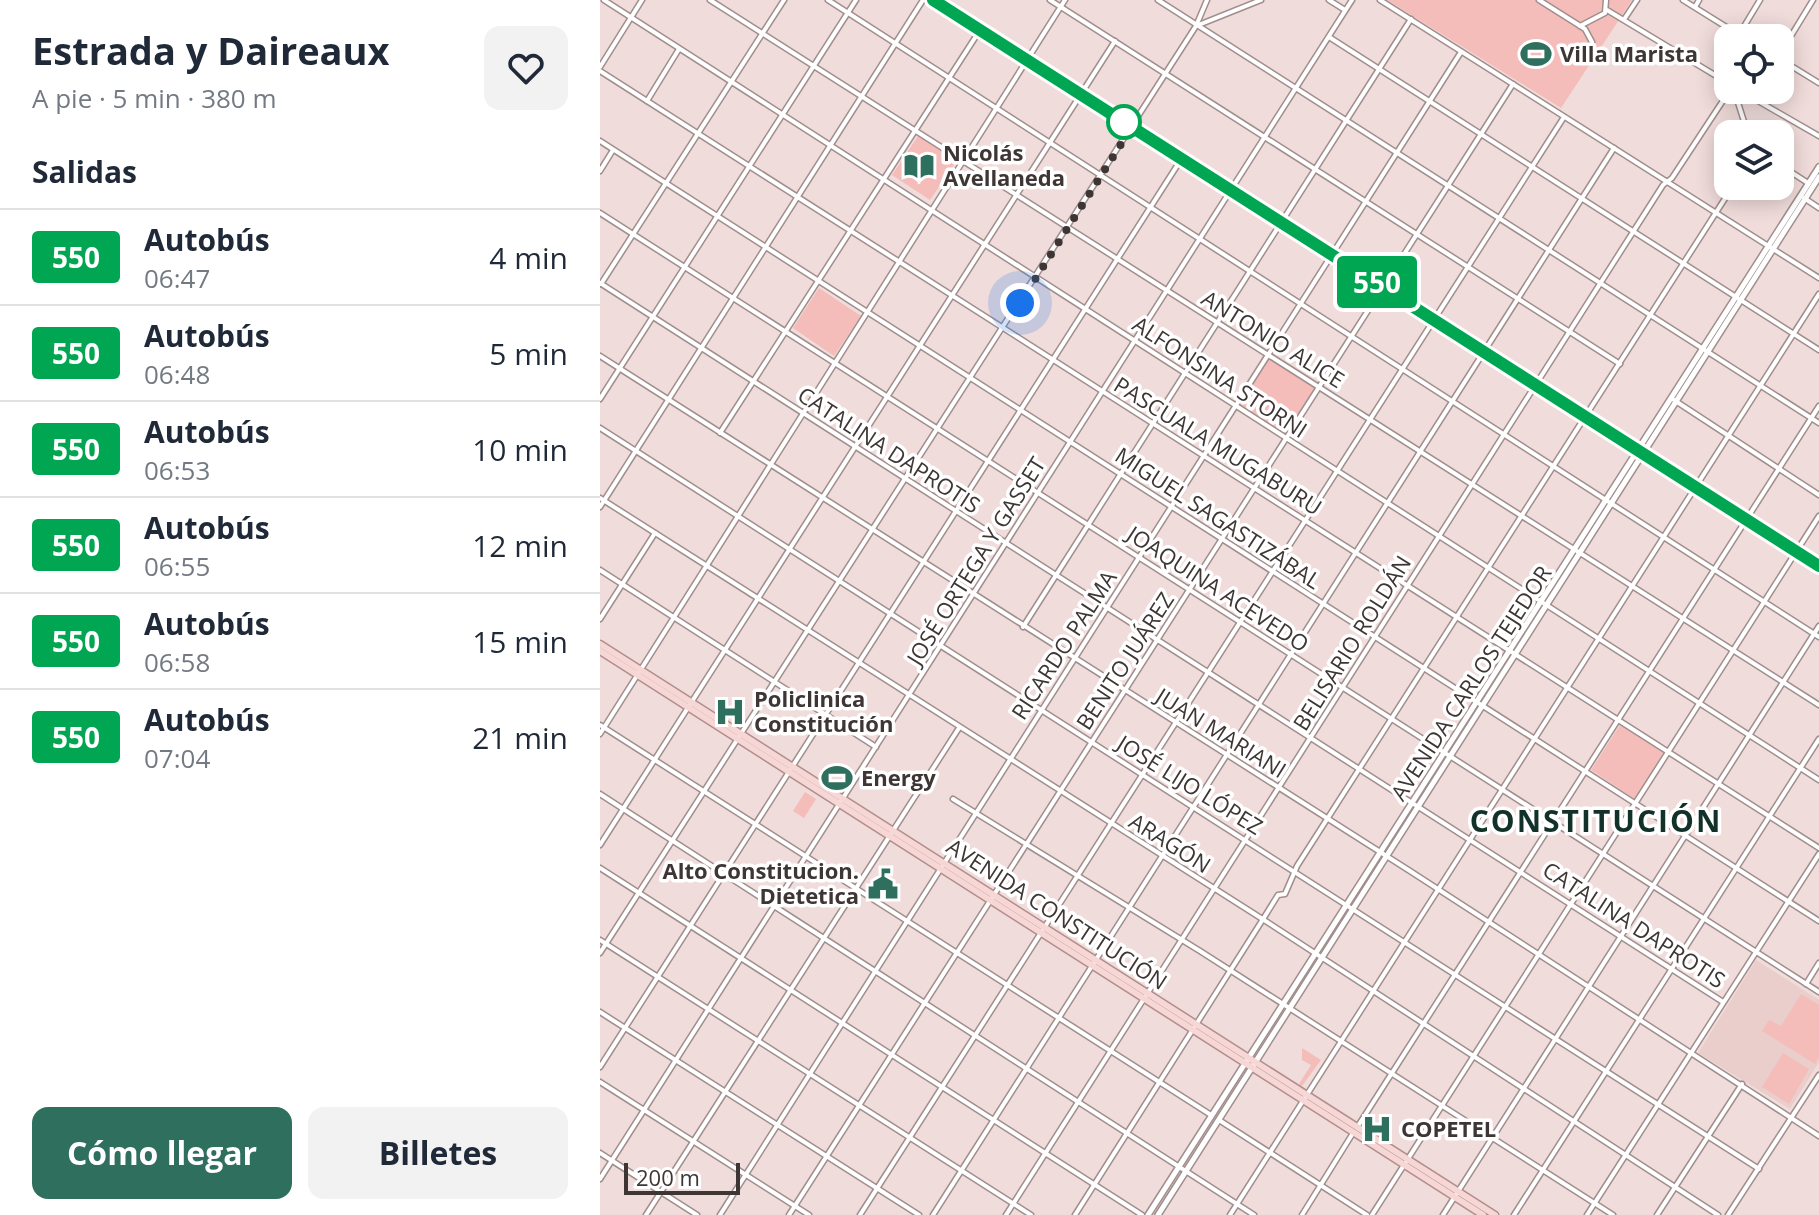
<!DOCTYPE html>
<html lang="es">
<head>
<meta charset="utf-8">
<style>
  :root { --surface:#fff; --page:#f2f2f3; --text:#1f2937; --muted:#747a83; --line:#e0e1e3; --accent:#2f6f5e }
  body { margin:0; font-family:"Open Sans",sans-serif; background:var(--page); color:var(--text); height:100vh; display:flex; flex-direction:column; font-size:30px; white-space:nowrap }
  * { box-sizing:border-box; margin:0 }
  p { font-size:26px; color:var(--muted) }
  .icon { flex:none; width:44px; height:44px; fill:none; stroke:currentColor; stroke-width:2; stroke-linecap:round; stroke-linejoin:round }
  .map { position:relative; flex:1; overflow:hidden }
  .panel { display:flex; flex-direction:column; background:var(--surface); width:600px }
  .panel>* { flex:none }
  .badge { padding:0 16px; border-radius:6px; font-size:28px; line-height:52px }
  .buttons { position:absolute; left:1114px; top:24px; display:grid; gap:16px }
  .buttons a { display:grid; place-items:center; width:80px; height:80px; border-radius:16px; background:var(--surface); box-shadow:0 4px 20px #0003; font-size:40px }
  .scale { position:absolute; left:24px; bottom:20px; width:116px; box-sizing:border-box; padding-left:8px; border:4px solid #3d3635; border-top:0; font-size:22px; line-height:28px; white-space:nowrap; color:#3d3635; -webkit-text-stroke:6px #fff; paint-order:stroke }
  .you { position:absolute; width:40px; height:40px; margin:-20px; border:6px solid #fff; border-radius:50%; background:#1a73e8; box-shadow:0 0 0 12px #1a73e833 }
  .map>.badge { position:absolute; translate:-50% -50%; box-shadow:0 0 0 4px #fff }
  h2 { padding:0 32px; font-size:30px; line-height:72px }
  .round { display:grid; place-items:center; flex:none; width:84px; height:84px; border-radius:16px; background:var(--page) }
  .head { display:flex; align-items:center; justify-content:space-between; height:136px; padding:0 32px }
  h1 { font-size:38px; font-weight:700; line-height:60px }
  .action { display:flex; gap:16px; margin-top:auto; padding:16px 32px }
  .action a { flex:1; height:92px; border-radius:16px; background:var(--accent); color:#fff; font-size:32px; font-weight:700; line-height:92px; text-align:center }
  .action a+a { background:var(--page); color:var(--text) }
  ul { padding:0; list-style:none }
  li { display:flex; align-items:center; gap:24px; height:96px; padding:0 32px; border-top:2px solid var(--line) }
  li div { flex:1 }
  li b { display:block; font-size:30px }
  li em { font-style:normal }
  li .badge { min-width:88px; font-weight:700; text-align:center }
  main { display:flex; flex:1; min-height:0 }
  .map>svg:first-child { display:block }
  .built { fill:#eacecc }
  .green { fill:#f4bdba }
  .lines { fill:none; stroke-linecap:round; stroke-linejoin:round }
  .street-casing { stroke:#a08e8d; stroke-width:7 }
  .secondary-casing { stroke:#a08e8d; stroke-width:8 }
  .primary-casing { stroke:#b18e8b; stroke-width:9 }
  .street { stroke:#fff; stroke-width:4 }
  .secondary { stroke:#fff; stroke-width:5 }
  .primary { stroke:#f6d7d6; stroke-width:6 }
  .line-casing { stroke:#fff; stroke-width:18 }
  .line { stroke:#00a651; stroke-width:12 }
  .walk { stroke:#3d3635; stroke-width:8; stroke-dasharray:0 14.4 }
  .stop-dot { fill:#fff; stroke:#00a651; stroke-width:4 }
  .labels { text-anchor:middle; stroke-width:7; stroke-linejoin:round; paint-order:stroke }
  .poi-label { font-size:22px; font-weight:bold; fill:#3d3635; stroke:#fff; text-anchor:start }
  .street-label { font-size:22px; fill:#3d3635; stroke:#fff }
  .district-label { font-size:30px; font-weight:bold; letter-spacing:2px; fill:#123128; stroke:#fff }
</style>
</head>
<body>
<main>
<section class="panel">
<div class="head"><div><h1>Estrada y Daireaux</h1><p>A pie · 5 min · 380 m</p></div><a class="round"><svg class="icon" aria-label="heart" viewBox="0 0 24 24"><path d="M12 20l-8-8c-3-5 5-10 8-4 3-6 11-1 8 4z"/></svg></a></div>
<h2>Salidas</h2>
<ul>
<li><span class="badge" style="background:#00a651;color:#fff">550</span><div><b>Autobús</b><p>06:47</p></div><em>4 min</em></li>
<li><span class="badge" style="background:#00a651;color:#fff">550</span><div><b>Autobús</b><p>06:48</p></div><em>5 min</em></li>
<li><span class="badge" style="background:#00a651;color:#fff">550</span><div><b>Autobús</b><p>06:53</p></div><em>10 min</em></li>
<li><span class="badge" style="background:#00a651;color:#fff">550</span><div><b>Autobús</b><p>06:55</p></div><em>12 min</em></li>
<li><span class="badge" style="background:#00a651;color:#fff">550</span><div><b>Autobús</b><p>06:58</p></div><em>15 min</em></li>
<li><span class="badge" style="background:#00a651;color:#fff">550</span><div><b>Autobús</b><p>07:04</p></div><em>21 min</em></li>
</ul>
<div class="action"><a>Cómo llegar</a><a>Billetes</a></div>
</section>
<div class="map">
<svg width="1219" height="1215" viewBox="0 0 1219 1215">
  <rect width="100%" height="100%" fill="#f0dcdb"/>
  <polygon class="built" points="1156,960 1219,1000 1219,1062 1190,1109 1098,1053"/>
  <g class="green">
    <polygon points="787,0 1032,0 961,108"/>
    <polygon points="320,133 358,159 330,200 292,175"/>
    <polygon points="219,288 261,316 234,356 193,328"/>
    <polygon points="669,357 719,387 686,438 639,404"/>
    <polygon points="1020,725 1064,752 1035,799 991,770"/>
    <polygon points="205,792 216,799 204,818 193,811"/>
    <polygon points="1201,994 1219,1005 1219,1057 1215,1064 1162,1031 1169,1020 1181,1026"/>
    <polygon points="702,1048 721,1060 702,1086 699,1084 711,1065 702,1060"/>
    <polygon points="1183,1053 1209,1069 1189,1104 1162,1087"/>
  </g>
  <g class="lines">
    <g class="street-casing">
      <g id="street">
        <polyline points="4,0 1219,780"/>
        <polyline points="110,0 1219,705"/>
        <polyline points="228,0 1219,637"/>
        <polyline points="450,0 1020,364"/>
        <polyline points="558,0 1219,423"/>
        <polyline points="729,0 745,10"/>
        <polyline points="780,0 1219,278"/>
        <polyline points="939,0 985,29 992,42"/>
        <polyline points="1083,0 1144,38"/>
        <polyline points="1095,7 1099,0"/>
        <polyline points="1007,10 1128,83"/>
        <polyline points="1025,18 1037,0"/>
        <polyline points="596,26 661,0"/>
        <polyline points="980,26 1005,13 1006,0"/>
        <polyline points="729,37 1219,350"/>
        <polyline points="1137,38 1160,0"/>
        <polyline points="1180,54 1213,0"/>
        <polyline points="1180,59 1219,83"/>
        <polyline points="1128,61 1128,71"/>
        <polyline points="0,67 42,0"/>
        <polyline points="0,71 1219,848"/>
        <polyline points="1134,90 1148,134"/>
        <polyline points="1139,90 1219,136"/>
        <polyline points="47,101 79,49"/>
        <polyline points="0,141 1219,921"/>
        <polyline points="1180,165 1208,183"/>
        <polyline points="0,171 13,150"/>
        <polyline points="1204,198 1219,208"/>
        <polyline points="0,213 1219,992"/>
        <polyline points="0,283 1123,1002"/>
        <polyline points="1,284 184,0"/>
        <polyline points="0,356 810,871 1219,1136"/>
        <polyline points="0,399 256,0"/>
        <polyline points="1074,400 1219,495"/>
        <polyline points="0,428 1159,1169"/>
        <polyline points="120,433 380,30"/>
        <polyline points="0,498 664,920 1118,1215"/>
        <polyline points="0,507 323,0"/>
        <polyline points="0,570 276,747"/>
        <polyline points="0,619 55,533"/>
        <polyline points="423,627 811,19"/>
        <polyline points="0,725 611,1115"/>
        <polyline points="0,734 465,0"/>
        <polyline points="0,794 654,1215"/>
        <polyline points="353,799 600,951 1013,1215"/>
        <polyline points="0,845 515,41"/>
        <polyline points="0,868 542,1215"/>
        <polyline points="0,940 431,1215"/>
        <polyline points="0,953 596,26 607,0"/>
        <polyline points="1206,984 1219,963"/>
        <polyline points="0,1012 319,1215"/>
        <polyline points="0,1067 582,158"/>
        <polyline points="0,1082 209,1215"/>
        <polyline points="619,1120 767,1215"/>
        <polyline points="758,1126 1219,406"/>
        <polyline points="0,1153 97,1215"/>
        <polyline points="0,1179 752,0"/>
        <polyline points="46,1215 359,728"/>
        <polyline points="120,1215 861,52"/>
        <polyline points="189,1215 913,84"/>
        <polyline points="260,1215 964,117"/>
        <polyline points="333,1215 1014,148"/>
        <polyline points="406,1215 1063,185 1072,178 1130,90"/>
        <polyline points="475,1215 665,916 678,895 685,894 697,866 1133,186"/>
        <polyline points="630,1215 1219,294"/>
        <polyline points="702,1215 753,1133"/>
        <polyline points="772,1215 1219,516"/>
        <polyline points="843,1215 1219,626"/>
        <polyline points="914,1215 1219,739"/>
        <polyline points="987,1215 1219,854"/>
        <polyline points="1057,1215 1142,1084"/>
        <polyline points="1128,1215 1219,1075"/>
      </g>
    </g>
    <g class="secondary-casing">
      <g id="secondary">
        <polyline points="333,0 1219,566"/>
        <polyline points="548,1215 1219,167"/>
        <polyline points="558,1215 1219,177"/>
      </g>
    </g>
    <g class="primary-casing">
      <g id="primary">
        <polyline points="0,644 895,1215"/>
        <polyline points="0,651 883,1215"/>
      </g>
    </g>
    <use href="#street" class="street"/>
    <use href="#secondary" class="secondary"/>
    <use href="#primary" class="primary"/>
  </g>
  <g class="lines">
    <g class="line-casing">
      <polyline id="line" points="333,0 1219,566"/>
    </g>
    <use href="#line" class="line"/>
    <polyline class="walk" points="420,303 532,127 524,122"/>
  </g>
  <defs>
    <g id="stadium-bare" transform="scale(2.4)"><path d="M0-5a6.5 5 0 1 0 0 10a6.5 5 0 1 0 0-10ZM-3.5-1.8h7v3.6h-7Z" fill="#2f6f5e" stroke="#fff" stroke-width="2.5" paint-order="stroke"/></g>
    <g id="library-bare" transform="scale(2.4)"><path d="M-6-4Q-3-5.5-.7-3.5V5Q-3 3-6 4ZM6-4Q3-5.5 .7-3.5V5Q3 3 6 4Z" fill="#2f6f5e" stroke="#fff" stroke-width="2.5" paint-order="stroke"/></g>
    <g id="hospital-bare" transform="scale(2.4)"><path d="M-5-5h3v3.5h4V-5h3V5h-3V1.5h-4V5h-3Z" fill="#2f6f5e" stroke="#fff" stroke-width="2.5" paint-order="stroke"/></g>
    <g id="civic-bare" transform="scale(2.4)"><path d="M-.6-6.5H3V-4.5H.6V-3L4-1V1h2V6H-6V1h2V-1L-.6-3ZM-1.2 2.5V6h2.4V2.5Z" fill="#2f6f5e" stroke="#fff" stroke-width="2.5" paint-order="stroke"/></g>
  </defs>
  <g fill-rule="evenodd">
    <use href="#stadium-bare" x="936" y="54"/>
    <use href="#library-bare" x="319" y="166"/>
    <use href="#hospital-bare" x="130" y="712"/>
    <use href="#stadium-bare" x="237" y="778"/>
    <use href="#civic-bare" x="283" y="884"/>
    <use href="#hospital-bare" x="777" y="1129"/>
  </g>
  <circle class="stop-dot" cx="524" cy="122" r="16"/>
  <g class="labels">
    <g class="poi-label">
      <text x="960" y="62">Villa Marista</text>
      <text x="343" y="161">Nicolás<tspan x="343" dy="25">Avellaneda</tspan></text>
      <text x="154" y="707">Policlinica<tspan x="154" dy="25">Constitución</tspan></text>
      <text x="261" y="786">Energy</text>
      <text x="259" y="879" text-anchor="end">Alto Constitucion.<tspan x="259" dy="25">Dietetica</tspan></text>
      <text x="801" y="1137">COPETEL</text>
    </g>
    <g class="street-label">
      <text transform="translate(673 339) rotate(32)" y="8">ANTONIO ALICE</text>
      <text transform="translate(620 377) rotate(33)" y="8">ALFONSINA STORNI</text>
      <text transform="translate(618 446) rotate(32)" y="8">PASCUALA MUGABURU</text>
      <text transform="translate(289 450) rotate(33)" y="8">CATALINA DAPROTIS</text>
      <text transform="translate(618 518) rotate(33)" y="8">MIGUEL SAGASTIZÁBAL</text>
      <text transform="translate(376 561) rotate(-58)" y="8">JOSÉ ORTEGA Y GASSET</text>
      <text transform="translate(618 589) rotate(33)" y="8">JOAQUINA ACEVEDO</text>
      <text transform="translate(752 643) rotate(-58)" y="8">BELISARIO ROLDÁN</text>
      <text transform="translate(464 645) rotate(-57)" y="8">RICARDO PALMA</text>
      <text transform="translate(525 661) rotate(-57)" y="8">BENITO JUÁREZ</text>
      <text transform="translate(871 683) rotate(-57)" y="8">AVENIDA CARLOS TEJEDOR</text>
      <text transform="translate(621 733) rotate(32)" y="8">JUAN MARIANI</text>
      <text transform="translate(590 785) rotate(32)" y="8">JOSÉ LIJO LÓPEZ</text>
      <text transform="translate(570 843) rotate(32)" y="8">ARAGÓN</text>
      <text transform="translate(457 914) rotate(33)" y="8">AVENIDA CONSTITUCIÓN</text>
      <text transform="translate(1034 925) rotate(33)" y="8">CATALINA DAPROTIS</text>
    </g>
    <g class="district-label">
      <text x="996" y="832">CONSTITUCIÓN</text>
    </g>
  </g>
</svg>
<div class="buttons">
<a><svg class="icon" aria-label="locate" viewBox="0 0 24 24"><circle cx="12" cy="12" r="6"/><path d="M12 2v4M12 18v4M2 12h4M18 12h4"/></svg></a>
<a><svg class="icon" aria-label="layers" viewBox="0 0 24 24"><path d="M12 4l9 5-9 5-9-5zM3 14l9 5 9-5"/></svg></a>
</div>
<div class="scale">200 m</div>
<div class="you" style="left:420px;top:303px"></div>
<b class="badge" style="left:777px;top:282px;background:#00a651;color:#fff">550</b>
</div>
</main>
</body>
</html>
